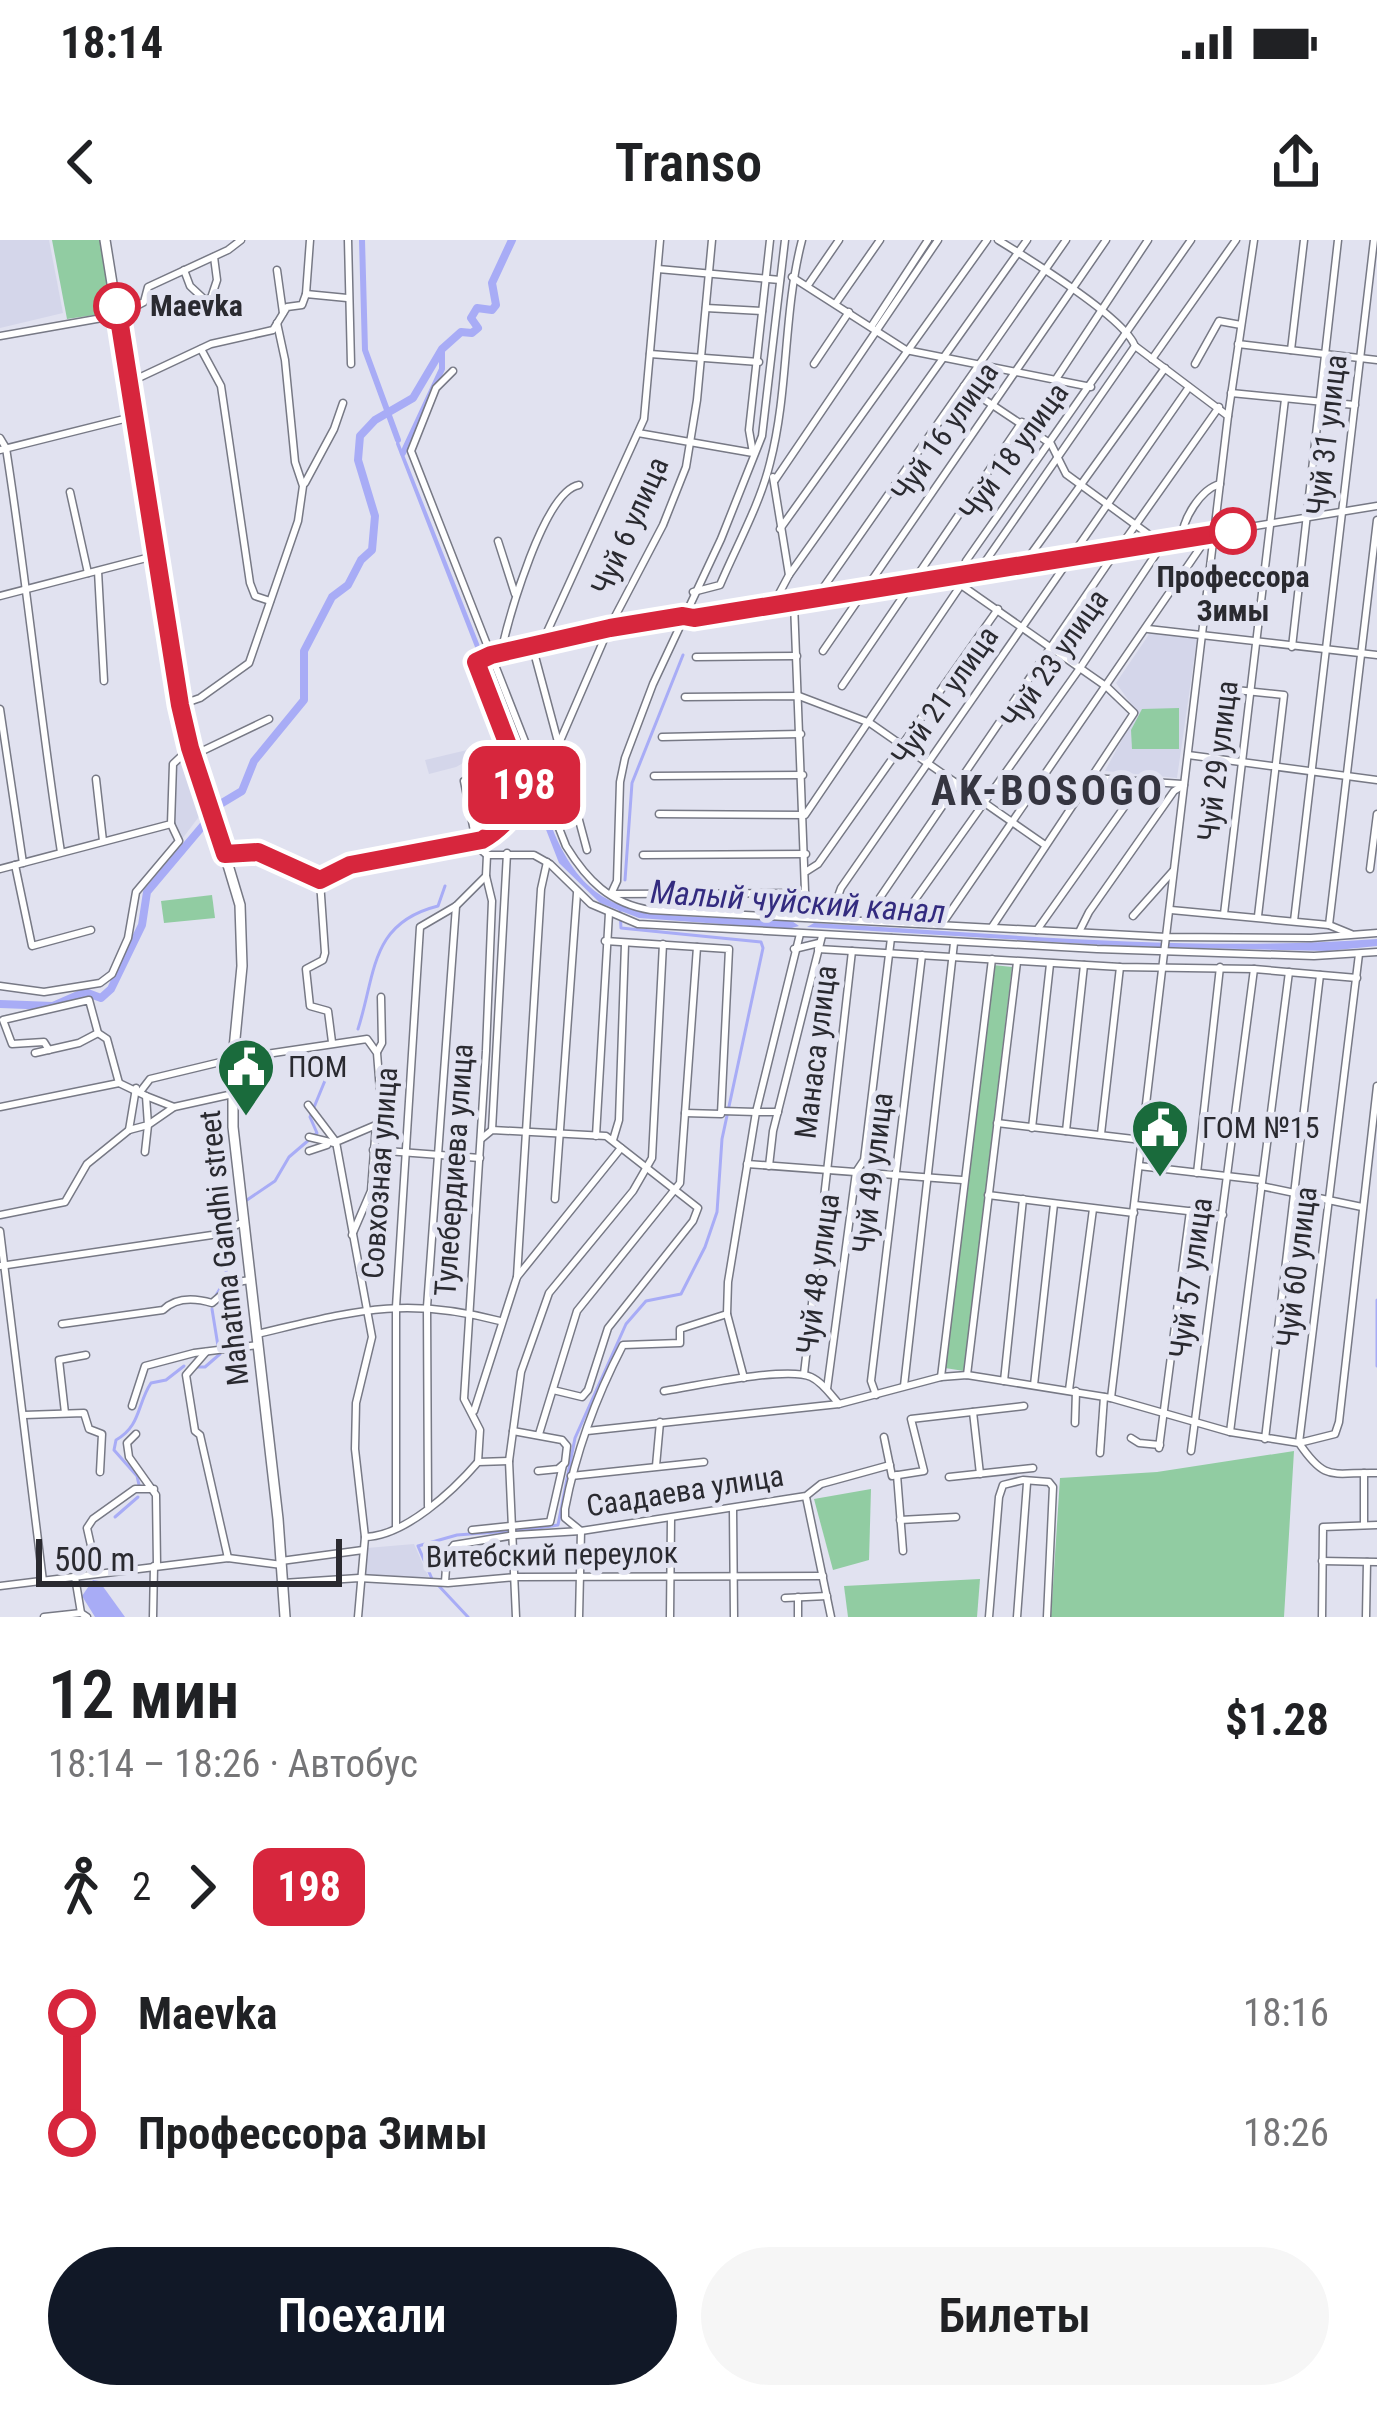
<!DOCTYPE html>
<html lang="ru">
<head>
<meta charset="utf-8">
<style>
  :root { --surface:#fff; --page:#f6f6f6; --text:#202124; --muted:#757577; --accent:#111827 }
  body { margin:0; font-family:"Roboto Condensed",sans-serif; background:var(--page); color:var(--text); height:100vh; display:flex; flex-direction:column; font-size:45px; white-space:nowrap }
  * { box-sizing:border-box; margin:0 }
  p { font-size:39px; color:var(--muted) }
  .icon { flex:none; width:66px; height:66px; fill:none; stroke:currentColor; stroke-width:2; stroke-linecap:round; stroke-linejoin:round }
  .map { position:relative; height:1377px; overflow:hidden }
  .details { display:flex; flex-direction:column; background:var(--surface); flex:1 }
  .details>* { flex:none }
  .badge { padding:0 24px; border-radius:18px; font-size:42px; line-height:78px }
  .scale { position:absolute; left:36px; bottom:30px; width:306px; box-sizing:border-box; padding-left:12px; border:6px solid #2a2a30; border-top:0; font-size:33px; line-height:42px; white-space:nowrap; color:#2a2a30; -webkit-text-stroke:9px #e1e2f0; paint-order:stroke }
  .map>.badge { position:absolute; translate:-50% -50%; box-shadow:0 0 0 6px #fff }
  .legs { display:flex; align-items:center; gap:18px; height:132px; padding:0 48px; font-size:39px }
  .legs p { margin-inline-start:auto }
  .headline { display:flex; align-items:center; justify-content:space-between; height:204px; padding:0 48px }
  h1 { font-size:66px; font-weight:600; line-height:90px }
  .primary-button { display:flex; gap:24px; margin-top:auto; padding:24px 48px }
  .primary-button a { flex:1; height:138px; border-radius:72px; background:var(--accent); color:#fff; font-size:48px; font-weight:600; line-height:138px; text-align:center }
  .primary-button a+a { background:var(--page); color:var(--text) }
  ul { padding:0 48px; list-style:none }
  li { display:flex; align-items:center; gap:42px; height:120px; font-size:45px }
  li i { display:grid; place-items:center; width:18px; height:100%; margin:0 15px; background:currentColor }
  li i::after { content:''; width:30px; height:30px; margin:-15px; border:9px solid; border-radius:50%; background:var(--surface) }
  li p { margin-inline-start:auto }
  li:first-child i { background:linear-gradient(#0000 50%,currentColor 0) }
  li:last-child i { background:linear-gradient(currentColor 50%,#0000 0) }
  .status { display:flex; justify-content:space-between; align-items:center; height:84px; padding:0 60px; background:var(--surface); direction:ltr }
  .status svg { height:33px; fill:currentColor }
  header { display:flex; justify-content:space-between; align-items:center; height:156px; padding:0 48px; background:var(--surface); font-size:54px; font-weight:600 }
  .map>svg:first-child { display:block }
  .built { fill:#d4d6ea }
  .green { fill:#91cca2 }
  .water { fill:#a8acf6 }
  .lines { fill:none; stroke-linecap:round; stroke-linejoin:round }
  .stream { stroke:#a8acf6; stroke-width:3 }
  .canal { stroke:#a8acf6; stroke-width:6 }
  .river { stroke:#a8acf6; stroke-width:8 }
  .minor-casing { stroke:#777985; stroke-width:9 }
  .major-casing { stroke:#777985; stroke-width:12 }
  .minor { stroke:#fff; stroke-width:6 }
  .major { stroke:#fff; stroke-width:9 }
  .line-1-casing { stroke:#fff; stroke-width:27 }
  .line-1 { stroke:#d7263d; stroke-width:18 }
  .stop-1-dot { fill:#fff; stroke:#d7263d; stroke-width:6 }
  .labels { text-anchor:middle; stroke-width:10; stroke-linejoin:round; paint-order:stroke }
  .stop-label { font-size:30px; font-weight:bold; fill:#2a2a30; stroke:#e1e2f0; text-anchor:start }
  .street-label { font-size:30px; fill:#2a2a30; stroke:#e1e2f0 }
  .poi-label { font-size:30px; fill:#2a2a30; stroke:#e1e2f0; text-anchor:start }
  .water-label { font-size:33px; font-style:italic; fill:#332b7f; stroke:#e1e2f0 }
  .district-label { font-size:42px; font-weight:bold; letter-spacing:3px; fill:#353540; stroke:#e1e2f0 }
</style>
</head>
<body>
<div class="status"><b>18:14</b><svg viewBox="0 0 49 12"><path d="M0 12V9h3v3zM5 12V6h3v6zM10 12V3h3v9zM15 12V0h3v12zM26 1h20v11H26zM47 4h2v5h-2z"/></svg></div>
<header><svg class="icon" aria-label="back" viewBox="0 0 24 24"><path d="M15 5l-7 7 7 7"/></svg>Transo<svg class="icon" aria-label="share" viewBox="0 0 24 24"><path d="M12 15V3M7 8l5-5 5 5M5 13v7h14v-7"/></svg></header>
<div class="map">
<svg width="1377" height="1377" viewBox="0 0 1377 1377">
  <rect width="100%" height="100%" fill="#e1e2f0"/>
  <g class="built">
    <polygon points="0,0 49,0 63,73 0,88"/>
    <polygon points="1150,393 1197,399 1177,538 1105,531 1137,472 1116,443"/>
    <polygon points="484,506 485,511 456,527 429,534 425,520"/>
    <polygon points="187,520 204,570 182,599 172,584 175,524"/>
    <polygon points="414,1304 430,1340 362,1336 367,1308"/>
  </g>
  <g class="green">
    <polygon points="52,0 100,0 115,72 67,79"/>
    <polygon points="1179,468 1179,509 1132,509 1131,490 1142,469"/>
    <polygon points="212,655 215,678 164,683 161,661"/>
    <polygon points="993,725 1012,727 964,1131 945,1128"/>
    <polygon points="1294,1211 1284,1377 1051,1377 1060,1238 1157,1232"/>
    <polygon points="871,1249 869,1320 833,1330 814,1259"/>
    <polygon points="980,1339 977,1377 848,1377 844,1346"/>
  </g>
  <g class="water">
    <path d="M 397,197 L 555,595 C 586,665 625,673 696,677 C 727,678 758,680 789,679 L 799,686 L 788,689 L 639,678 L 600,663 L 559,623 L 396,204 Z"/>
    <path d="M 814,683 C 1000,693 1190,713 1377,699 L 1377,706 L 1327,711 L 1119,706 L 807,687 Z"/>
    <polygon points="93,1340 99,1341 125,1377 95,1377 82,1356"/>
  </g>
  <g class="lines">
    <g class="stream">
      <polyline points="625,640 632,543 683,415"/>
      <path d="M 358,789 C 376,733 370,683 438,666 L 445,646"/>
      <polyline points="247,960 275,941 289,917 317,893 310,877 331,826"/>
      <path d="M 215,1057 C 230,1034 229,1023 221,997"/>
      <polyline points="1377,1060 1377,1126"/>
      <polyline points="212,1069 218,1106"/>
      <polyline points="197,1127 205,1127 220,1114"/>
      <path d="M 139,1245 L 137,1236 L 114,1210 L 116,1200 C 141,1186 137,1164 151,1143 L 166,1140 L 184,1126"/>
      <polyline points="115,1277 138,1257"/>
      <polyline points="518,1291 558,1285 575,1198 626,1084 646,1061 681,1054 705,1007 717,972 722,899 763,708 761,702 621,688 620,671"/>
      <polyline points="432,1339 418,1306 457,1295 510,1291"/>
      <polyline points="438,1345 468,1377"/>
    </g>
    <g class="canal">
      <polyline points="362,0 365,110 398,200"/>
      <polyline points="403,213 442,129 442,109"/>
    </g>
    <polyline class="river" points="0,764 53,766 85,752 101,758 111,749 142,685 147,652 222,563 242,551 254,521 304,460 304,411 332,357 348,345 361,320 372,310 375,276 358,220 360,196 375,180 413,158 442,109 461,92 472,93 478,88 471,78 477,68 492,70 496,65 492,43 512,0"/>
    <g class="minor-casing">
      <g id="minor">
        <polyline points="348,0 351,124"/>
        <path d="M 998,0 C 1029,19 1124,77 1135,106 L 1228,176"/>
        <polyline points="658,29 780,40"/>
        <polyline points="184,30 190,46 205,60 211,58 217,40 214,17"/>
        <polyline points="277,30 283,73"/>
        <polyline points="792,37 906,110 1091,147"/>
        <polyline points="808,45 839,0"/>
        <polyline points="306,54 310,0"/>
        <polyline points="836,63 880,0"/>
        <polyline points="706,68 762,71"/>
        <polyline points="871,87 928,0"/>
        <polyline points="0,96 119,75 144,62 148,47 228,10 241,0"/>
        <polyline points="1238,104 1377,120"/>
        <polyline points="201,109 221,146 250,343 255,356 270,361"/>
        <polyline points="1291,110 1304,0"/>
        <polyline points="650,114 759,122"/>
        <polyline points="1152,119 1236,0"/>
        <polyline points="814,124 849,72"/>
        <polyline points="1195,124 1219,81 1241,85"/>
        <path d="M 453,131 L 436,148 L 411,211 L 566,606 C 587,640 610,664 651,670 L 1167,697 L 1311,698 L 1377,693"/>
        <polyline points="1056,139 1148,0"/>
        <polyline points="130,142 211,104 273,90 287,67 302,65 306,54 347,58"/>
        <polyline points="964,146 1051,204 1066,234 1159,302"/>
        <polyline points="1231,153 1355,165"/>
        <polyline points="638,193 753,213 749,190 770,0"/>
        <path d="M 0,198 L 6,208 C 27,342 40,478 61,612"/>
        <polyline points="0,210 132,177"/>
        <polyline points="775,240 938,0"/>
        <polyline points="305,243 334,189 343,163"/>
        <polyline points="70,252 88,333"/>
        <polyline points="780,289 987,0"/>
        <path d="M 1182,299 C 1182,279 1201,249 1220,244"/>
        <polyline points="1125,300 1219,167"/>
        <polyline points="498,301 515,354"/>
        <polyline points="1026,321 1165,128"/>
        <polyline points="98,331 104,441"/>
        <polyline points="978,332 1135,106"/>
        <polyline points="789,335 1027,0"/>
        <polyline points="961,345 1107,447 1134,473 992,687"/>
        <path d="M 693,352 L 720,345 C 737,305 760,264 770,223 C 789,150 783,73 802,0"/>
        <polyline points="0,356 154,316"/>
        <polyline points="816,358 1066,0"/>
        <polyline points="794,363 806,677"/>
        <polyline points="773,365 789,335 773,237"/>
        <polyline points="1148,389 1377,415"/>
        <polyline points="542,403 644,179 660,0"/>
        <polyline points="532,405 587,610"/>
        <polyline points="1292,407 1338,0"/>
        <polyline points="823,411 1106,0"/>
        <path d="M 501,412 C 509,377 544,251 579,245"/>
        <polyline points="696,417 797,416"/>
        <polyline points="842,446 1022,182"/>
        <polyline points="1226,449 1284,455 1258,676"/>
        <polyline points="685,457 799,456 870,483 1045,605"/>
        <polyline points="180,465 200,458 249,423 298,281 303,246 295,222 285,120 277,83"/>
        <polyline points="0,469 23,623"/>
        <polyline points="662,497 801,494"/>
        <polyline points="557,508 609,388 663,285 686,227 697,160 712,0"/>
        <polyline points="196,514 269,479"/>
        <polyline points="1188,515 1377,540"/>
        <polyline points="654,536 803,535"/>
        <polyline points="1093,538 1182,544"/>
        <polyline points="96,539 103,601"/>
        <polyline points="659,574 805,575 961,345 966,321 1191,0"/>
        <polyline points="476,601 464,541 515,523"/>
        <polyline points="474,604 487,615 534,615 550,624 591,664 638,684 1097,709 1314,716 1377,712"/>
        <path d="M 225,614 L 258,612 L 320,640 L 350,625 L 482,600 C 501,589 519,570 525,549 L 476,422 L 491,415 L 609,388 L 694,378 L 1377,266"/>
        <polyline points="643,615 806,614"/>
        <polyline points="15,625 32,706 91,690"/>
        <polyline points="0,629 171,584 173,524 190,508"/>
        <polyline points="1370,629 1377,574"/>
        <polyline points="807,631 818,624 998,369"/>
        <polyline points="320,641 325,713 323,720 306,729 310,766 328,771 332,802"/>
        <polyline points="611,654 617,641 620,542 625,518 653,444 721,299 762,196 785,0"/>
        <polyline points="611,654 805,653"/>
        <polyline points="1171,670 1329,685 1351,694"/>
        <polyline points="1224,674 1285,159"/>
        <polyline points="1133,676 1173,631"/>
        <polyline points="830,678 841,648 1189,147"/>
        <polyline points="866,678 1117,310"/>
        <polyline points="1294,681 1374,0"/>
        <polyline points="903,682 907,671 1080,428 1164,302"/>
        <polyline points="942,684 1200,308 1200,296"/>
        <polyline points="1329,685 1377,280"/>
        <polyline points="1037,690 1142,542"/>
        <polyline points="1079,692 1089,672 1174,551 1184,545"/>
        <polyline points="605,701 729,709 721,874 685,873"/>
        <polyline points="794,709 819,703"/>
        <polyline points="818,709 1120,727 1254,729 1357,738"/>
        <polyline points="1359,714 1299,1203 1335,1194 1339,1182 1377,846"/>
        <polyline points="0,746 44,752 100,743 112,734 128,698 136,652 179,601 171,584"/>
        <polyline points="49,810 44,802 12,804 3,780 89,760 98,793 107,799 119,843"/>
        <polyline points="377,812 382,803 381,757"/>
        <polyline points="35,813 79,803 98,793"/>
        <polyline points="140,852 150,839 233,819 367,799 377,813 382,876 376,885 371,951 352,995"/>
        <polyline points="146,856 174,867"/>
        <polyline points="308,865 336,902"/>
        <polyline points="0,867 119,843 146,856 148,885 129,890 87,924 65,962 0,975"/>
        <polyline points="722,871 756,872 800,694"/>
        <polyline points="997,883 1142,900"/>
        <polyline points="1032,888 1050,724"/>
        <polyline points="129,890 136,848"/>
        <polyline points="492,890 507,613"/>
        <polyline points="1066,891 1084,725"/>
        <polyline points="1101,894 1120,727"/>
        <polyline points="596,896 609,673"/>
        <polyline points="309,897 334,903"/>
        <polyline points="481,899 492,890 606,896 698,968 693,981 608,1088 588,1150 582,1157 553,1150"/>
        <polyline points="613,900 619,880 625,704"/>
        <polyline points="373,910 480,918"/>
        <polyline points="309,911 327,905"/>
        <polyline points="145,912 148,885 174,867 233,854"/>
        <polyline points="747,924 962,940"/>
        <polyline points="769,926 773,891 822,696"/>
        <polyline points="1139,926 1261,940"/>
        <polyline points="1197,933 1220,727"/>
        <polyline points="1261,946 1362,967"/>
        <polyline points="988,955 1134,973"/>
        <polyline points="555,959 577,653"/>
        <polyline points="1135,965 1223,975"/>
        <polyline points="0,991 43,1341"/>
        <polyline points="0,1026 212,995 244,982"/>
        <polyline points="517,1037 541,649 547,622"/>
        <path d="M 62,1084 L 163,1070 C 176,1057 195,1058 212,1063 L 237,1042 L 250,1040"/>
        <path d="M 257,1094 C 351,1072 403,1055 500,1081"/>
        <polyline points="206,1112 186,1135 195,1191 200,1195 228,1318"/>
        <polyline points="804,1134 852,711"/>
        <polyline points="967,1135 1017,722"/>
        <polyline points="941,1137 992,719"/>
        <polyline points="744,1138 727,1074 728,1042 756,872 778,872"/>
        <polyline points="1004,1141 1023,959"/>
        <polyline points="1034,1145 1054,964"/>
        <polyline points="904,1146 954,703"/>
        <polyline points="827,1149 856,932 864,920 891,698"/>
        <polyline points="1069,1150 1093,969"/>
        <path d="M 664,1151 C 694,1146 787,1126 811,1137 C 822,1142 831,1155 839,1164"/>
        <polyline points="876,1155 871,1141 922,715"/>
        <polyline points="1111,1158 1228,176 1254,0"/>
        <polyline points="132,1166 145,1126 194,1113 258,1105"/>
        <polyline points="474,1171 517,1037 621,908"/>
        <polyline points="973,1172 980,1234"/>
        <polyline points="65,1173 59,1120 86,1115"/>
        <polyline points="24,1175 84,1173 89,1189 102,1194 100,1232"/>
        <polyline points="1075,1183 1076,1151"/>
        <polyline points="513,1191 562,1200 567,1206 565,1223 558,1229 538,1231"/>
        <path d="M 587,1191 L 839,1164 L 941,1137 L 967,1135 L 1111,1158 L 1230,1192 L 1299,1203 C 1326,1243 1332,1232 1377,1233"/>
        <polyline points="1230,1192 1289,732"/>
        <polyline points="136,1194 127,1203 129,1217 156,1255 157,1325"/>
        <polyline points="539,1194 577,1071 680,943 697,707"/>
        <polyline points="884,1197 892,1236 924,1231 911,1179 1024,1166"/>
        <polyline points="1131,1198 1139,1203 1160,1205"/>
        <polyline points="1265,1199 1320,735"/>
        <polyline points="1159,1208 1190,971"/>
        <polyline points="1191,1211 1254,729"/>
        <polyline points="1100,1213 1104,1157"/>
        <polyline points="478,1222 480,1190 464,1159 486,811 492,661 486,636"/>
        <polyline points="656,1226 660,1182"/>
        <polyline points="1364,1233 1364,1285"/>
        <polyline points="897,1235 903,1311"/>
        <polyline points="571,1236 704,1222"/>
        <polyline points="949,1237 1033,1228"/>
        <polyline points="806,1257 831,1377"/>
        <polyline points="428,1266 427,1067 456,666"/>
        <polyline points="733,1269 734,1377"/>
        <polyline points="900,1280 956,1277"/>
        <polyline points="396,1288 396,1067 420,687 456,666 486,636 487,615"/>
        <polyline points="472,1290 550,1282 563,1225"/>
        <path d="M 365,1297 C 405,1296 453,1251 478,1222 L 509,1221"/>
        <polyline points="281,1321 363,1310"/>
        <polyline points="1322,1321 1377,1322"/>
        <polyline points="97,1332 87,1288 93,1279 135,1249 154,1249"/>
        <polyline points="75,1337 81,1373 87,1377"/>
        <polyline points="445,1342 447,1314 454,1305 515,1295 581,1291 806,1256 821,1244 890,1225"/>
        <polyline points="283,1343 359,1338 448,1343 516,1337 823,1336"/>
        <polyline points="0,1346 228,1318 282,1325"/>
        <polyline points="798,1357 798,1377"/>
        <polyline points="785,1358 827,1356"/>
        <polyline points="44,1377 81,1373"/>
        <polyline points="153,1377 154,1326"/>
        <polyline points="358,1377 365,1297 355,1209 356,1163 372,1097 336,902 376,885"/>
        <polyline points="516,1377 509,1221 521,1132 549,1053 633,951 652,918 663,704"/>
        <path d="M 579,1377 L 581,1291 L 565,1278 L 565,1269 C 576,1211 596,1157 623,1105 L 680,1103 L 680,1089 L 727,1074"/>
        <polyline points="670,1377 671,1279"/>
        <polyline points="989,1377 999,1257 1003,1245 1023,1240 1049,1242 1053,1247 1047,1377"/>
        <polyline points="1017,1377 1027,1243"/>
        <polyline points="1322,1377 1323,1287 1377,1285"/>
        <polyline points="1366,1377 1367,1322"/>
      </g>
    </g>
    <g class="major-casing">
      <polyline id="major" points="105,0 180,465 240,665 242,726 233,819 233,887 278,1279 285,1377"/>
    </g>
    <use href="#minor" class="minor"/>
    <use href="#major" class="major"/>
  </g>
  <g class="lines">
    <g class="line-1-casing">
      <path id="line-1" d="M 117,66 L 180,465 L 190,508 L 225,614 L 258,612 L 320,640 L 350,625 L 482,600 C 501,589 519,570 525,549 L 476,422 L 491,415 L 610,388 L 683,376 L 694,378 L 1233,291"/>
    </g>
    <use href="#line-1" class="line-1"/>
  </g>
  <defs>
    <g id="civic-pin" transform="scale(3)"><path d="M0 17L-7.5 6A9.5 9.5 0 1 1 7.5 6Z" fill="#1a6b3c" stroke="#e1e2f0"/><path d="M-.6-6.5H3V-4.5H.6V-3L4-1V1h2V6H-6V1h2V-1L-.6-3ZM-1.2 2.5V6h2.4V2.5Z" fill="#fff"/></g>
  </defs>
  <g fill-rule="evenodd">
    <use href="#civic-pin" x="246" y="827"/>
    <use href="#civic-pin" x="1160" y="888"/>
  </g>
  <g class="stop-1-dot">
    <circle cx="117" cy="66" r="21"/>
    <circle cx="1233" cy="291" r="21"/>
  </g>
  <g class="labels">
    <g class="stop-label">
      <text x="150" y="76">Maevka</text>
      <text x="1233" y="347" text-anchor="middle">Профессора<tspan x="1233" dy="34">Зимы</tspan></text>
    </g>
    <g class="street-label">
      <text transform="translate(945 192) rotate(-55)" y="10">Чуй 16 улица</text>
      <text transform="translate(1327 195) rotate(-83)" y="10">Чуй 31 улица</text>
      <text transform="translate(1014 212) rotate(-54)" y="10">Чуй 18 улица</text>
      <text transform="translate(630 286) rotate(-66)" y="10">Чуй 6 улица</text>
      <text transform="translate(1055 419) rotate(-55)" y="10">Чуй 23 улица</text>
      <text transform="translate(945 456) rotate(-55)" y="10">Чуй 21 улица</text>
      <text transform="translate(1218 521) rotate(-83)" y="10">Чуй 29 улица</text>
      <text transform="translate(816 812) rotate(-83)" y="10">Манаса улица</text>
      <text transform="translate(454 930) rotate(-86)" y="10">Тулебердиева улица</text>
      <text transform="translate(380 933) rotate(-86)" y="10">Совхозная улица</text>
      <text transform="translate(873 933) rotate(-83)" y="10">Чуй 49 улица</text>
      <text transform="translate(224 1008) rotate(-96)" y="10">Mahatma Gandhi street</text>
      <text transform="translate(1297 1027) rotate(-83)" y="10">Чуй 60 улица</text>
      <text transform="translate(818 1034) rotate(-82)" y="10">Чуй 48 улица</text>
      <text transform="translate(1191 1038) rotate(-82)" y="10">Чуй 57 улица</text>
      <text transform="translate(685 1251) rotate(-9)" y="10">Саадаева улица</text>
      <text transform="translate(552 1315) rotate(-1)" y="10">Витебский переулок</text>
    </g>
    <g class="poi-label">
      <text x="288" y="837">ПОМ</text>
      <text x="1202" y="898">ГОМ №15</text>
    </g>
    <g class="water-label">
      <text transform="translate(798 661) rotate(4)" y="12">Малый чуйский канал</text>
    </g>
    <g class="district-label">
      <text x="1048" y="565">AK-BOSOGO</text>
    </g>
  </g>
</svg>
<div class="scale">500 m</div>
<b class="badge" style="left:524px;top:545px;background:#d7263d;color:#fff">198</b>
</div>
<section class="details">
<div class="headline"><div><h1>12 мин</h1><p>18:14 – 18:26 · Автобус</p></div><b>$1.28</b></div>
<div class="legs"><svg class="icon" aria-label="walk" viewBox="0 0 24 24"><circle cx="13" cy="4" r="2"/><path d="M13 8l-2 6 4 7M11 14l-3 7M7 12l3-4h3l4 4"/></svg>2<svg class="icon" aria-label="forward" viewBox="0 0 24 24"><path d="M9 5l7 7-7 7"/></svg><b class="badge" style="background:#d7263d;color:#fff">198</b></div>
<ul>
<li><i style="color:#d7263d"></i><b>Maevka</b><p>18:16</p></li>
<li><i style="color:#d7263d"></i><b>Профессора Зимы</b><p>18:26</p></li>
</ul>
<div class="primary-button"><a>Поехали</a><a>Билеты</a></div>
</section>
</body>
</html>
